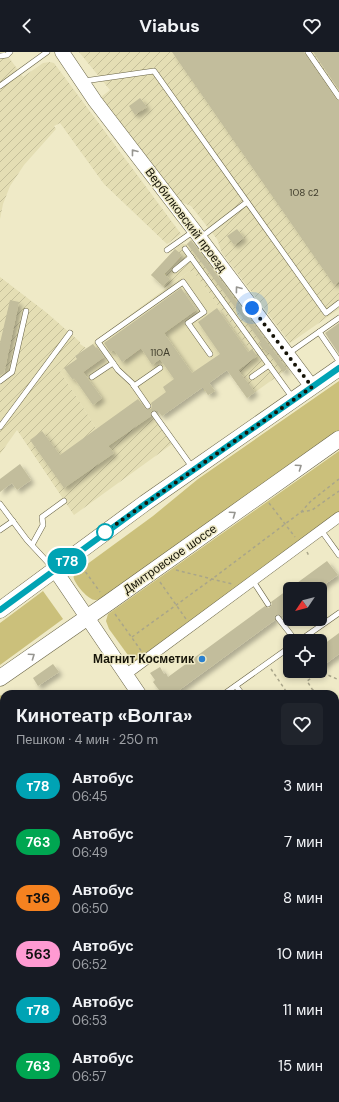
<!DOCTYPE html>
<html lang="ru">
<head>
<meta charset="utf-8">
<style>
  :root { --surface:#171b24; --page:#20242c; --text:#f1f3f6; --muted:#9ea1a6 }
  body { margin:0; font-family:"DM Sans",sans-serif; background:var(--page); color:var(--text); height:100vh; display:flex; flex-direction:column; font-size:15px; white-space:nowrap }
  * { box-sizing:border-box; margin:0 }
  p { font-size:13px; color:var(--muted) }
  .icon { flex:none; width:22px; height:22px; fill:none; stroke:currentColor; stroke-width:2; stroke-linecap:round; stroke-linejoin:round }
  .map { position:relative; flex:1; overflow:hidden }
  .side { position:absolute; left:0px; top:638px; width:339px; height:412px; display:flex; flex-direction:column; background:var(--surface); border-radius:12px 12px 0 0; box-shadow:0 2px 6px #0003 }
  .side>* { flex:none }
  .badge { padding:0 8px; border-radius:13px; font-size:14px; line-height:26px }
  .needle { width:26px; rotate:235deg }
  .controls { position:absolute; left:283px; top:530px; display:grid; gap:8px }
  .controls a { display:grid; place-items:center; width:44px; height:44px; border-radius:6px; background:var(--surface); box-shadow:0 2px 6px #0003; font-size:20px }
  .you { position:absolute; width:20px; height:20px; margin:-10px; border:3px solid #fff; border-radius:50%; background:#1a73e8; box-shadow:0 0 0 6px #1a73e833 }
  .map>.badge { position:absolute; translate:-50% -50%; box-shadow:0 0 0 2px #fff }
  .round { display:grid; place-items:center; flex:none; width:42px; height:42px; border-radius:6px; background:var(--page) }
  .summary { display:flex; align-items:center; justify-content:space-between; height:68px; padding:0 16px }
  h1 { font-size:19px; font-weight:700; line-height:30px }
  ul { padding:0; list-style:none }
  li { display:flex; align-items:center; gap:12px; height:56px; padding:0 16px }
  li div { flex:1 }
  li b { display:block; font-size:15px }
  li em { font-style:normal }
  li .badge { min-width:44px; font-weight:700; text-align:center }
  header { display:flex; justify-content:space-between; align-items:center; height:52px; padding:0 16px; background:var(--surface); font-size:18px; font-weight:700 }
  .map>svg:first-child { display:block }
  .built { fill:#e4deb4 }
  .industrial { fill:url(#industrial-furrows) }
  .green { fill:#cbc07b }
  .forest { fill:url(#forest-firs) }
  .building { fill:#c2bd9c; filter:url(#shadow) }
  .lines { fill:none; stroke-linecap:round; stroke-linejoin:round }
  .lane-casing { stroke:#676244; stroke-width:6 }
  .street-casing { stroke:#676244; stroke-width:11 }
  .secondary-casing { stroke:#676244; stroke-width:15 }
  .primary-casing { stroke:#676244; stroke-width:17 }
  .path { stroke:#a9a58a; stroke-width:1.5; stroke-dasharray:3 3; stroke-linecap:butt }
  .lane { stroke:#fff; stroke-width:5 }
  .street { stroke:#fff; stroke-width:10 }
  .secondary { stroke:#fff; stroke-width:14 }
  .primary { stroke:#fff; stroke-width:16 }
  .oneway { stroke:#969590 }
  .line-casing { stroke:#fff; stroke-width:9 }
  .line { stroke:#00a3b4; stroke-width:6 }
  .walk { stroke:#161408; stroke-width:4; stroke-dasharray:0 7.2 }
  .stop-dot { fill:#fff; stroke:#00a3b4; stroke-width:2 }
  .poi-dot { fill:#2b80ce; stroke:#efeac7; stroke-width:1.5 }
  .labels { text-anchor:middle; stroke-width:3; stroke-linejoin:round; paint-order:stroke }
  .number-label { font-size:10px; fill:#413e2d }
  .street-label { font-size:12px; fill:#161408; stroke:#efeac7 }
  .poi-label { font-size:12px; font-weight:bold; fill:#161408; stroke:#efeac7; text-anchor:end }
</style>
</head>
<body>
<header><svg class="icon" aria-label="back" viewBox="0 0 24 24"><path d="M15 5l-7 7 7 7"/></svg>Viabus<svg class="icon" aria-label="heart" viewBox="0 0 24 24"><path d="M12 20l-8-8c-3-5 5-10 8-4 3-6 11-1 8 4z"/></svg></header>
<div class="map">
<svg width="339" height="1050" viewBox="0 0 339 1050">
  <defs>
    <pattern id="industrial-furrows" width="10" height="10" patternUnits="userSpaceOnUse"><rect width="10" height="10" fill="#e4deb4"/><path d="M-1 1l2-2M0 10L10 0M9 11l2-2" fill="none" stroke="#c3be99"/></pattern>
    <pattern id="forest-firs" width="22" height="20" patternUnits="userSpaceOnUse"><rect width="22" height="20" fill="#cbc07b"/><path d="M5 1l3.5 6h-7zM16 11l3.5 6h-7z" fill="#aea469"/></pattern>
    <filter id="shadow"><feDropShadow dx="3.5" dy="3.5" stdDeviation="2" flood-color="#0004"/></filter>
  </defs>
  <rect width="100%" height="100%" fill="#efeac7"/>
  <g class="built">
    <polygon points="193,219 250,298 226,316 209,331 215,339 208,343 202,335 162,364 158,359 109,393 96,376 60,319 77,307 75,304 93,292 95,289 188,220"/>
    <polygon points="0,849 4,855 4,1044 0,1039"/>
  </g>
  <g class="industrial">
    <polygon points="0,0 5,0 23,25 43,11 50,10 54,11 181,182 167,192 104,132 60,71 54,74 56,77 24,113 10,134 3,152 0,167"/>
    <polygon points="79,0 339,0 339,257 290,291 222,201 217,187 191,154 181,150 101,45 110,38"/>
    <polygon points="195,186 290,315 247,346 226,316 250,298 193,219 188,220 165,236 151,223 178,194 183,192 187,192"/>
    <polygon points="0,225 47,261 80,290 80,292 86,296 75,304 77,307 60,319 96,376 108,393 151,363 172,392 74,463 17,378 0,402"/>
  </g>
  <g class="green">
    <path d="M 339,329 L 339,378 L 102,546 C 100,547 98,548 96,548 C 89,549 76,533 74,527 C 73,524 74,524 75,521 L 153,464 L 198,427 Z"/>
    <polygon points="339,399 339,461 134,611 133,610 109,577 106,569 108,562"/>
    <polygon points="43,539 63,567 0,613 0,571"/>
  </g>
  <polygon class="forest" points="1,643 4,647 4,728 0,731 0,644"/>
  <g class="building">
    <polygon points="172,0 304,0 336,47 339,49 339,229 334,233"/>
    <polygon points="313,0 339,0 339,38"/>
    <polygon points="140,46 147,55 135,63 129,54"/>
    <polygon points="237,177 244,186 234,193 227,184"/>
    <polygon points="191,188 287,317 283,320 266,297 264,299 259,292 261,290 205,215 187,192"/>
    <polygon points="175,197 182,203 164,222 170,227 163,234 151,223"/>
    <polygon points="181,236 196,258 164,281 192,321 220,302 198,270 217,256 248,300 252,297 257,304 238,318 255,340 247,346 227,318 209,331 215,339 208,343 203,335 162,364 158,359 152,359 150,361 151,364 108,394 114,401 64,436 30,388 42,379 60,403 138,347 146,357 151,357 152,354 151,351 166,340 163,335 174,327 160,307 152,313 141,296 122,310 114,298 110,300 104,291"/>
    <polygon points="10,248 19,250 4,321 0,324 0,291"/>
    <polygon points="339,271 339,302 325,281"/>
    <polygon points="93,292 96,296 97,295 104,305 83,320 102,346 93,353 74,326 73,328 64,316 77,307 75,304"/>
    <polygon points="20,412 31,428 17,438 12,431 0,440 0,427"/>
    <polygon points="327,509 338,523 318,537 290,537 290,557 281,564 279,562 276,563 274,565 275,568 178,639 180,642 162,642 153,630 155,628 150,621 160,615 164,622 166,621 168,625 265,554 268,556 270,555 272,552 271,550"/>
    <polygon points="339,581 339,602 320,616 320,595"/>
    <polygon points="53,612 59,620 38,634 33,626"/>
  </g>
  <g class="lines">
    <g class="lane-casing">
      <g id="lane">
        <polyline points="308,0 339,45"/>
        <polyline points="0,4 7,3 10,0"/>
        <polyline points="84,29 154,19 326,261 339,251"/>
        <polyline points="0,34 47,0"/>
        <polyline points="200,186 247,150"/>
        <polyline points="185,197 292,345"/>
        <polyline points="167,198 194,179"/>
        <polyline points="175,218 191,205"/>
        <polyline points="319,280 339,309"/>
        <polyline points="289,301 339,266"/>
        <polyline points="92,325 113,311"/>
        <polyline points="252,325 269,313"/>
        <polyline points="0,329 12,320 26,259"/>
        <polyline points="134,334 160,316"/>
        <polyline points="148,354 132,331 118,318 98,290 183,230 204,260 188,271 210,302"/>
        <polyline points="154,362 192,415"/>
        <polyline points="0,375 70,281"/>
        <polyline points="0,452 27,488 53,516"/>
        <polyline points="0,478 13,469"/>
        <polyline points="321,478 339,503"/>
        <polyline points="32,493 43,473 42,465 64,449"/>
        <polyline points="253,529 268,552"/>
        <polyline points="278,566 296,589"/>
        <polyline points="299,589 339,561"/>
        <polyline points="236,634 242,642"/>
        <polyline points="224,642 290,595"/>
        <polyline points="335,698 339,695"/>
        <polyline points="0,739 4,736"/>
        <polyline points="335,739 339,745"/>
        <polyline points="0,763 4,768"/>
        <polyline points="0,818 4,824"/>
        <polyline points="0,941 4,947"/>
        <polyline points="0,971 4,969"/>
        <polyline points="335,1007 339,1005"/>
        <polyline points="76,1046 79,1050"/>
        <polyline points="162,1046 165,1050"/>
        <polyline points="202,1046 205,1050"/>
        <polyline points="245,1046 248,1050"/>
        <polyline points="50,1050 55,1046"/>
        <polyline points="276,1050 281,1046"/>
      </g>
    </g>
    <g class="street-casing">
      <polyline id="street" points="125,623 339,465"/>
    </g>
    <g class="secondary-casing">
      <g id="secondary">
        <polyline points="62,0 95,49 194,178 312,335"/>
        <polyline points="55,518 139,642"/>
        <polyline points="335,915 339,920"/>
        <polyline points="335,1034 339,1031"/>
        <polyline points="313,1050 318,1046"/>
      </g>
    </g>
    <g class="primary-casing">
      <g id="primary">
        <polyline points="0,558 145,451 339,316"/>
        <polyline points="0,626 108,551 339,387"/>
      </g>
    </g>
    <g class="path">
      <polyline points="269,451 295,485"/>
      <polyline points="301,460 312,458 339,439"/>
      <polyline points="307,500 309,504"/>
      <polyline points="82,515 100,540"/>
      <polyline points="176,518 232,532"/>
      <polyline points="160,530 186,567"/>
      <polyline points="115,562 142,600"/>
      <polyline points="132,585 212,527 301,460 311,449 339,427"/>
      <polyline points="271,617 288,642"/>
      <polyline points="318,642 312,637 307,629 321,620 337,627 339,626"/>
      <polyline points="335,662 335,664 339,666"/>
      <polyline points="0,752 4,751"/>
      <polyline points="0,1043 6,1050"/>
    </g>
    <use href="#lane" class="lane"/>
    <use href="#street" class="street"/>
    <use href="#secondary" class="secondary"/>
    <use href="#primary" class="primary"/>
  </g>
  <defs><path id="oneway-chevron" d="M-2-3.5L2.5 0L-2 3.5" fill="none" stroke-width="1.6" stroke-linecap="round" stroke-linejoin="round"/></defs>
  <g class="oneway">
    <use href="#oneway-chevron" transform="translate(134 100) rotate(-128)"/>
    <use href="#oneway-chevron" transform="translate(238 237) rotate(-127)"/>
    <use href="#oneway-chevron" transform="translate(299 415) rotate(-35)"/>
    <use href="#oneway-chevron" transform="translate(233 462) rotate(-35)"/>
    <use href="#oneway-chevron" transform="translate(32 604) rotate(-35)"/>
  </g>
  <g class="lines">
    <g class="line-casing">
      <polyline id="line" points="0,558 145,452 339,316"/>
    </g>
    <use href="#line" class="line"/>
    <polyline class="walk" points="105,480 312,335 252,256"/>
  </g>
  <circle class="stop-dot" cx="105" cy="480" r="8"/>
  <circle class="poi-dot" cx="202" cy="607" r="4"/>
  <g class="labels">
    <g class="number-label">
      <text x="304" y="144">108 с2</text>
      <text x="160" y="304">110А</text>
    </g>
    <g class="street-label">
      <text transform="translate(186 168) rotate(53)" y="4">Вербилковский проезд</text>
      <text transform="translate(170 507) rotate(-35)" y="4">Дмитровское шоссе</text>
    </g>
    <g class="poi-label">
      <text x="194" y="611">Магнит Косметик</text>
    </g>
  </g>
</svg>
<div class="controls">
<a><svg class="needle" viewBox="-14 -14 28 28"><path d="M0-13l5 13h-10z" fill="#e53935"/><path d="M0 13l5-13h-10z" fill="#9ea1a6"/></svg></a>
<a><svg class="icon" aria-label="locate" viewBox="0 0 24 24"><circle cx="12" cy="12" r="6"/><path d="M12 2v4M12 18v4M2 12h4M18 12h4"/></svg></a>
</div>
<div class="you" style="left:252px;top:256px"></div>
<b class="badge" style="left:67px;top:509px;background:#00a3b4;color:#fff">т78</b>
<section class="side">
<div class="summary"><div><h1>Кинотеатр «Волга»</h1><p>Пешком · 4 мин · 250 m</p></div><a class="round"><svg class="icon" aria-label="heart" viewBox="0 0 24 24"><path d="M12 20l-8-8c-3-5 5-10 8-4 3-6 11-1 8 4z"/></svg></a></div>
<ul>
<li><span class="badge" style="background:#00a3b4;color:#fff">т78</span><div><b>Автобус</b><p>06:45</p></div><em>3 мин</em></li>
<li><span class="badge" style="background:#00a651;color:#fff">763</span><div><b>Автобус</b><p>06:49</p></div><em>7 мин</em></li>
<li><span class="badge" style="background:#f58220;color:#111">т36</span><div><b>Автобус</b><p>06:50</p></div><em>8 мин</em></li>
<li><span class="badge" style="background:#ff9ad2;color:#111">563</span><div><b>Автобус</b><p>06:52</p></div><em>10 мин</em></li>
<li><span class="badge" style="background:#00a3b4;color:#fff">т78</span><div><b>Автобус</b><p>06:53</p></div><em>11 мин</em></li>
<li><span class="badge" style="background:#00a651;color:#fff">763</span><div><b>Автобус</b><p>06:57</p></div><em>15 мин</em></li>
</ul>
</section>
</div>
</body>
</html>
